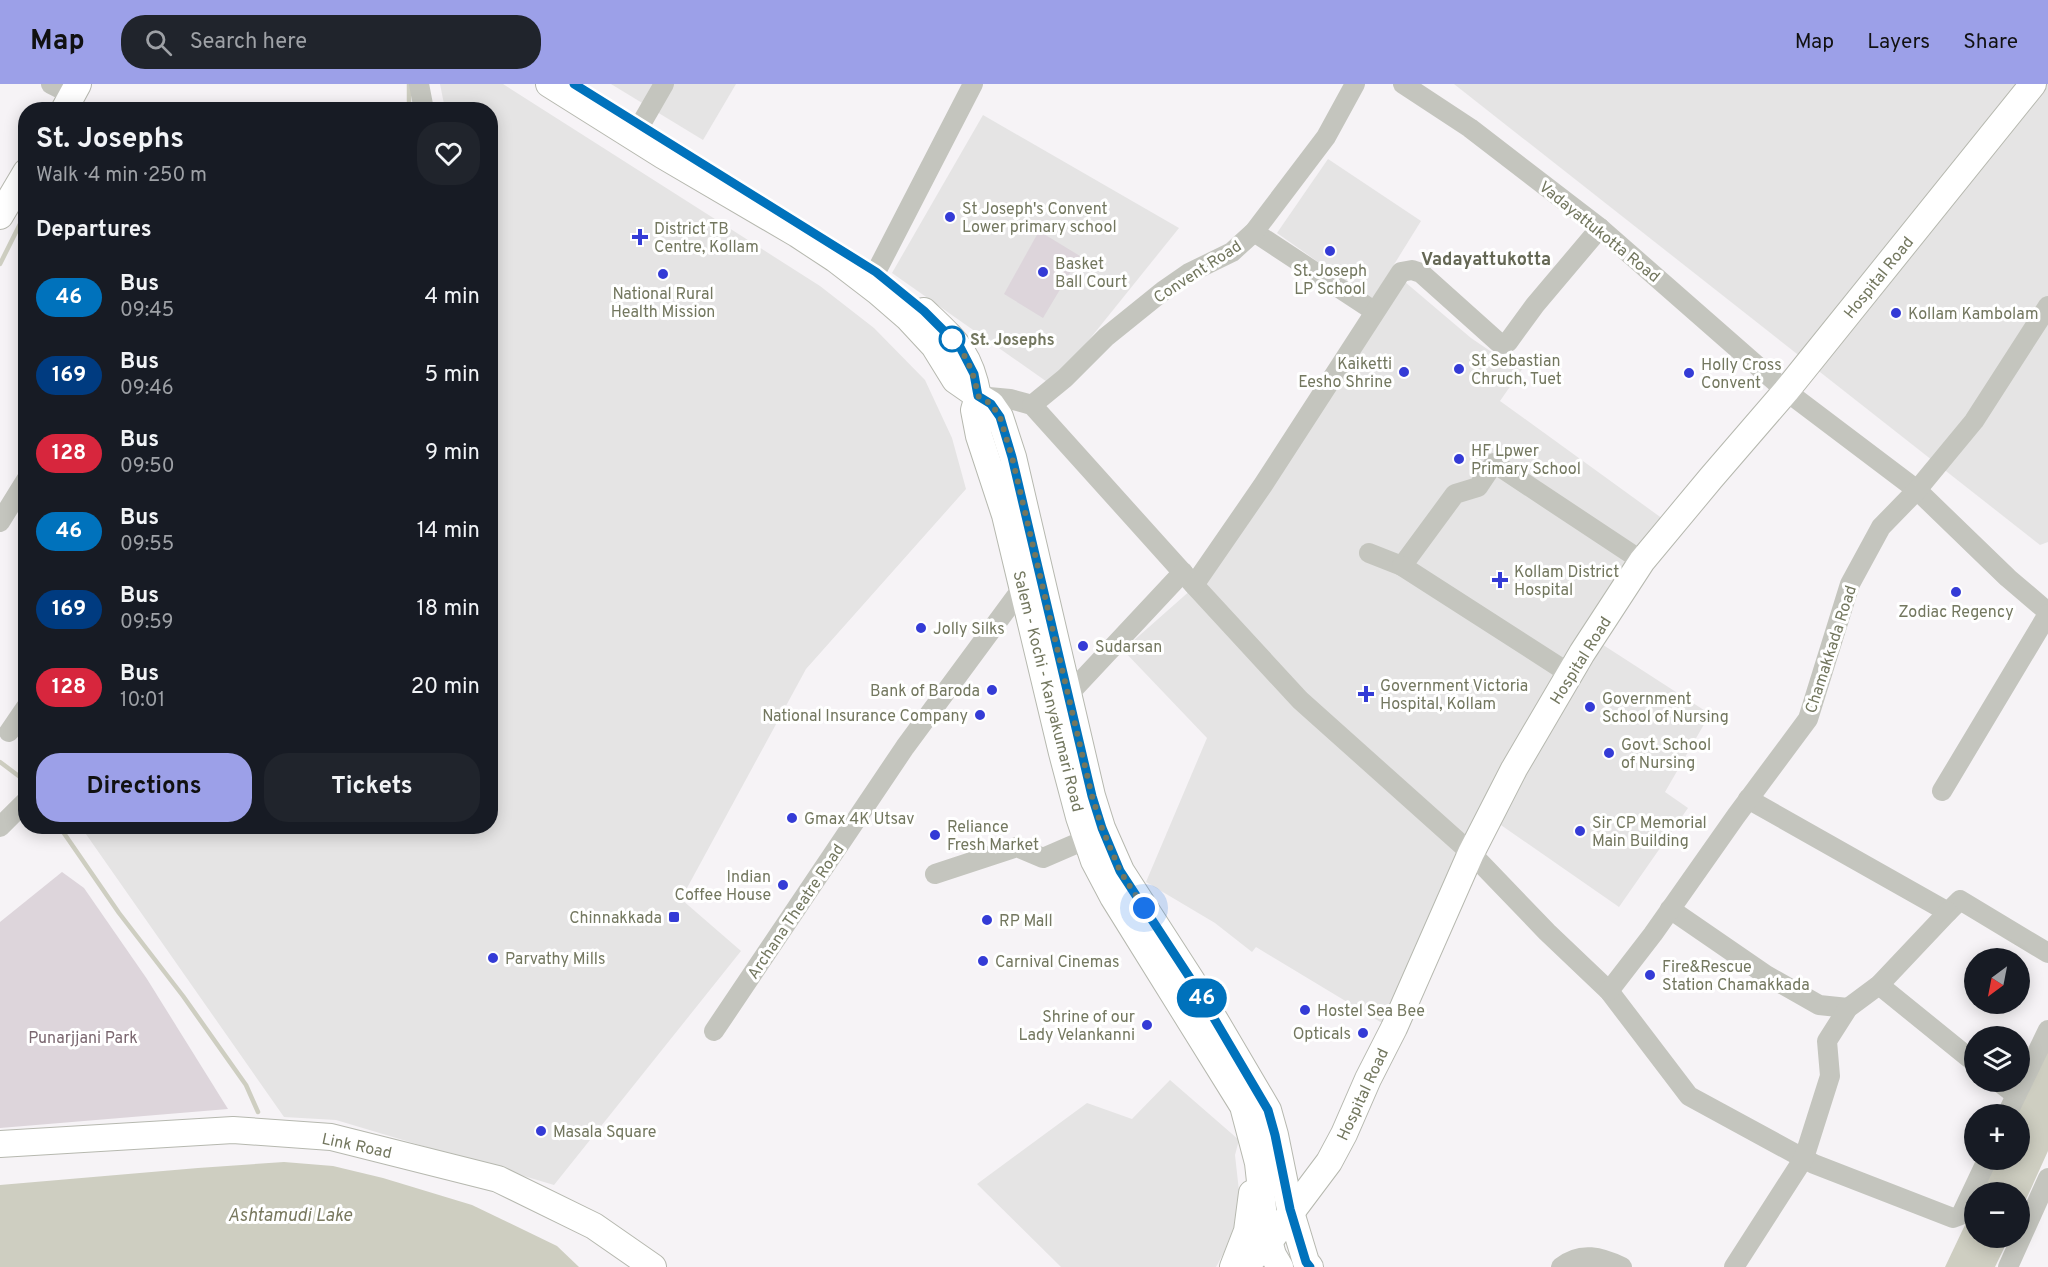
<!DOCTYPE html>
<html lang="en">
<head>
<meta charset="utf-8">
<style>
  :root { --surface:#171b24; --page:#20242c; --text:#f1f3f6; --muted:#9ea1a6; --accent:#9ca0e8 }
  body { margin:0; font-family:Overpass,sans-serif; background:var(--page); color:var(--text); height:100vh; display:flex; flex-direction:column; font-size:22px; white-space:nowrap }
  * { box-sizing:border-box; margin:0 }
  p { font-size:20px; color:var(--muted) }
  .icon { flex:none; width:33px; height:33px; fill:none; stroke:currentColor; stroke-width:2; stroke-linecap:round; stroke-linejoin:round }
  .map { position:relative; flex:1; overflow:hidden }
  .panel { position:absolute; left:18px; top:18px; width:480px; height:732px; display:flex; flex-direction:column; background:var(--surface); border-radius:24px; box-shadow:0 3px 15px #0003 }
  .panel>* { flex:none }
  .badge { padding:0 12px; border-radius:20px; font-size:21px; line-height:39px }
  .needle { width:39px; rotate:212deg }
  .tools { position:absolute; left:1964px; top:864px; display:grid; gap:12px }
  .tools a { display:grid; place-items:center; width:66px; height:66px; border-radius:50%; background:var(--surface); box-shadow:0 3px 15px #0003; font-size:30px }
  .you { position:absolute; width:30px; height:30px; margin:-15px; border:4px solid #fff; border-radius:50%; background:#1a73e8; box-shadow:0 0 0 9px #1a73e833 }
  .map>.badge { position:absolute; translate:-50% -50%; box-shadow:0 0 0 3px #fff }
  h2 { padding:0 18px; font-size:22px; line-height:54px }
  .round { display:grid; place-items:center; flex:none; width:63px; height:63px; border-radius:24px; background:var(--page) }
  .head { display:flex; align-items:center; justify-content:space-between; height:102px; padding:0 18px }
  h1 { font-size:28px; font-weight:700; line-height:45px }
  .primary-button { display:flex; gap:12px; margin-top:auto; padding:12px 18px }
  .primary-button a { flex:1; height:69px; border-radius:24px; background:var(--accent); color:#111; font-size:24px; font-weight:700; line-height:69px; text-align:center }
  .primary-button a+a { background:var(--page); color:var(--text) }
  ul { padding:0; list-style:none }
  li { display:flex; align-items:center; gap:18px; height:78px; padding:0 18px }
  li div { flex:1 }
  li b { display:block; font-size:22px }
  li em { font-style:normal }
  li .badge { min-width:66px; font-weight:700; text-align:center }
  header { display:flex; align-items:center; gap:36px; box-sizing:border-box; height:84px; padding:0 30px; background:var(--accent); color:#111 }
  header strong { font-size:28px }
  nav { display:flex; gap:33px; margin-inline-start:auto; font-size:21px }
  .search { width:420px; height:54px; background:var(--page); display:flex; align-items:center; gap:15px; box-sizing:border-box; padding:0 21px; border-radius:24px; color:var(--muted); font-size:22px }
  .map>svg:first-child { display:block }
  .built { fill:#e5e4e4 }
  .green { fill:#ddd5db }
  .water { fill:#cecec1 }
  .lines { fill:none; stroke-linecap:round; stroke-linejoin:round }
  .stream { stroke:#cecec1; stroke-width:4.5 }
  .major-casing { stroke:#b6b8af; stroke-width:28 }
  .minor { stroke:#c4c5be; stroke-width:20 }
  .major { stroke:#fff; stroke-width:26 }
  .line-casing { stroke:#fff; stroke-width:14 }
  .line { stroke:#0072bc; stroke-width:9 }
  .walk { stroke:#73775f; stroke-width:6; stroke-dasharray:0 10.8 }
  .poi-dot { fill:#343bd6; stroke:#fff; stroke-width:2 }
  .stop-dot { fill:#fff; stroke:#0072bc; stroke-width:3 }
  .labels { text-anchor:middle; stroke-width:6; stroke-linejoin:round; paint-order:stroke }
  .poi-label { font-size:16px; fill:#73775f; stroke:#fff; text-anchor:start }
  .street-label { font-size:16px; fill:#73775f; stroke:#fff }
  .stop-label { font-size:16px; font-weight:bold; fill:#73775f; stroke:#fff; text-anchor:start }
  .park-label { font-size:16px; fill:#7a666f; stroke:#fff }
  .neighbourhood-label { font-size:18px; font-weight:bold; fill:#656855; stroke:#fff }
  .water-label { font-size:18px; font-style:italic; fill:#78785e; stroke:#fff }
</style>
</head>
<body>
<header>
<strong>Map</strong>
<div class="search"><svg class="icon" aria-label="search" viewBox="0 0 24 24"><circle cx="10" cy="10" r="6"/><path d="M15 15l6 6"/></svg>Search here</div>
<nav><a>Map</a><a>Layers</a><a>Share</a></nav>
</header>
<div class="map">
<svg width="2048" height="1183" viewBox="0 0 2048 1183">
  <rect width="100%" height="100%" fill="#f6f3f6"/>
  <g class="built">
    <polygon points="440,0 503,0 820,202 874,244 925,296 952,354 966,405 806,585 681,815 741,867 554,1101 336,1036 284,1033 81,743 490,742 490,26 445,25"/>
    <polygon points="611,0 736,0 703,56"/>
    <polygon points="1454,0 2048,0 2048,458 2040,461"/>
    <polygon points="983,31 1179,144 1064,287 1050,300 892,189"/>
    <polygon points="1328,75 1421,137 1372,216 1277,149"/>
    <polygon points="1405,198 1471,254 1499,273 1525,281 1500,317 1663,435 1597,557 1710,630 1665,708 1688,724 1619,823 1498,739 1387,942 1256,863 1252,868 1215,839 1146,798 1207,654 1123,566 1201,497"/>
    <polygon points="1170,996 1239,1056 1235,1071 1239,1107 1234,1150 1216,1183 1061,1183 977,1100 1087,1019 1132,1035"/>
  </g>
  <g class="green">
    <polygon points="1039,147 1080,172 1043,234 1004,210"/>
    <polygon points="62,788 84,804 147,895 228,1025 0,1044 0,838"/>
  </g>
  <g class="water">
    <polygon points="2048,964 2048,1067 2019,1131 2019,1108 1980,1108 1996,1076 2019,1076 2019,1030 2017,1030"/>
    <polygon points="284,1078 333,1082 383,1094 472,1121 557,1162 579,1183 0,1183 0,1101 198,1084"/>
    <polygon points="1974,1122 1974,1154 2009,1154 1995,1183 1945,1183"/>
  </g>
  <g class="lines">
    <g class="stream">
      <polyline points="409,26 409,0"/>
      <polyline points="0,180 26,128"/>
      <polyline points="0,678 20,693 26,700"/>
      <polyline points="59,742 119,829 183,912 246,1001 258,1028"/>
    </g>
    <g class="major-casing">
      <g id="major">
        <polyline points="549,0 662,71 797,150 835,175 878,208 908,234 934,262 955,296 978,312 974,326 979,352 1005,431 1062,669 1079,733 1094,777 1113,813 1243,1022 1258,1079 1265,1143 1273,1171 1280,1183"/>
        <polyline points="64,26 78,0"/>
        <polyline points="0,132 26,88"/>
        <path d="M 924,227 C 955,257 970,268 978,312 L 991,320 L 1000,333 L 1013,373 L 1092,712 L 1102,744 L 1121,787 L 1192,897 L 1268,1026 L 1275,1051 L 1290,1125 L 1306,1178 L 1310,1183"/>
        <polyline points="0,1060 233,1046 331,1053 498,1095 594,1142 653,1183"/>
        <polyline points="1233,1183 1247,1147 1252,1109"/>
        <polyline points="1244,1183 1269,1158 1329,1078 1344,1050 1368,995 1394,944 1471,769 1514,685 1582,569 1642,477 1711,394 1786,307 2033,0"/>
      </g>
    </g>
    <g class="minor">
      <polyline points="51,0 73,11"/>
      <polyline points="419,0 424,26"/>
      <polyline points="1403,0 1470,44 1600,144 1786,307 1917,406 2008,494 2048,528"/>
      <polyline points="641,40 664,0"/>
      <polyline points="1254,148 1374,227"/>
      <polyline points="876,188 973,0"/>
      <polyline points="978,312 1010,315 1032,321 1194,501 1300,616 1471,769 1547,848 1609,907 1689,1012 1814,1080 1953,1134 1961,1131 1987,1076"/>
      <polyline points="1032,321 1065,294 1106,253 1163,207 1189,189 1232,168 1254,148 1326,53 1355,0"/>
      <polyline points="0,438 26,396"/>
      <polyline points="1369,469 1402,482 1455,410 1478,403 1494,379 1642,477"/>
      <polyline points="1402,482 1570,590"/>
      <polyline points="1194,501 1263,401 1401,188 1412,186 1421,189 1498,258 1503,260 1508,258 1535,221 1600,144"/>
      <polyline points="1068,611 1183,488"/>
      <polyline points="9,648 26,623"/>
      <polyline points="1942,707 2048,530"/>
      <polyline points="1748,715 1948,828 1960,816 2048,869"/>
      <polyline points="0,743 26,717"/>
      <polyline points="935,790 1017,763 1043,774 1087,755"/>
      <polyline points="1670,825 1766,891 1819,921 1848,924"/>
      <polyline points="1879,901 1974,978"/>
      <polyline points="1609,907 1653,850 1736,732 1808,635 1850,500 1881,443 1917,406 1974,337 2048,222"/>
      <polyline points="714,947 905,663 1023,503"/>
      <polyline points="1999,998 2016,1011"/>
      <polyline points="2007,1030 2048,946"/>
      <path d="M 1561,1183 C 1581,1167 1601,1173 1622,1183"/>
      <polyline points="1734,1183 1804,1074 1830,992 1827,957 1848,924 1879,901 1948,828"/>
      <polyline points="2008,1183 2048,1094"/>
    </g>
    <use href="#major" class="major"/>
  </g>
  <g class="lines">
    <g class="line-casing">
      <polyline id="line" points="574,0 876,188 924,227 960,263 974,290 978,312 991,320 1000,333 1012,373 1092,712 1102,744 1120,787 1192,897 1268,1026 1275,1051 1290,1125 1306,1178 1310,1183"/>
    </g>
    <use href="#line" class="line"/>
    <path class="walk" d="M 952,255 L 948,251 C 966,269 974,288 978,312 L 991,320 L 1000,333 L 1012,373 L 1092,712 L 1102,744 L 1120,787 L 1144,824"/>
  </g>
  <g class="poi-dot">
    <circle cx="950" cy="133" r="6"/>
    <path d="M637 144h6v6h6v6h-6v6h-6v-6h-6v-6h6z"/>
    <circle cx="1330" cy="167" r="6"/>
    <circle cx="1043" cy="188" r="6"/>
    <circle cx="663" cy="190" r="6"/>
    <circle cx="1896" cy="229" r="6"/>
    <circle cx="1459" cy="285" r="6"/>
    <circle cx="1404" cy="288" r="6"/>
    <circle cx="1689" cy="289" r="6"/>
    <circle cx="1459" cy="375" r="6"/>
    <path d="M1497 487h6v6h6v6h-6v6h-6v-6h-6v-6h6z"/>
    <circle cx="1956" cy="508" r="6"/>
    <circle cx="921" cy="544" r="6"/>
    <circle cx="1083" cy="562" r="6"/>
    <circle cx="992" cy="606" r="6"/>
    <path d="M1363 601h6v6h6v6h-6v6h-6v-6h-6v-6h6z"/>
    <circle cx="1590" cy="623" r="6"/>
    <circle cx="980" cy="631" r="6"/>
    <circle cx="1609" cy="669" r="6"/>
    <circle cx="792" cy="734" r="6"/>
    <circle cx="1580" cy="747" r="6"/>
    <circle cx="935" cy="751" r="6"/>
    <circle cx="783" cy="801" r="6"/>
    <rect x="668" y="827" width="12" height="12" rx="3"/>
    <circle cx="987" cy="836" r="6"/>
    <circle cx="493" cy="874" r="6"/>
    <circle cx="983" cy="877" r="6"/>
    <circle cx="1650" cy="891" r="6"/>
    <circle cx="1305" cy="926" r="6"/>
    <circle cx="1147" cy="941" r="6"/>
    <circle cx="1363" cy="949" r="6"/>
    <circle cx="541" cy="1047" r="6"/>
  </g>
  <circle class="stop-dot" cx="952" cy="255" r="12"/>
  <g class="labels">
    <g class="poi-label">
      <text x="962" y="130">St Joseph's Convent<tspan x="962" dy="18">Lower primary school</tspan></text>
      <text x="654" y="150">District TB<tspan x="654" dy="18">Centre, Kollam</tspan></text>
      <text x="1055" y="185">Basket<tspan x="1055" dy="18">Ball Court</tspan></text>
      <text x="1330" y="192" text-anchor="middle">St. Joseph<tspan x="1330" dy="18">LP School</tspan></text>
      <text x="663" y="215" text-anchor="middle">National Rural<tspan x="663" dy="18">Health Mission</tspan></text>
      <text x="1908" y="235">Kollam Kambolam</text>
      <text x="1471" y="282">St Sebastian<tspan x="1471" dy="18">Chruch, Tuet</tspan></text>
      <text x="1392" y="285" text-anchor="end">Kaiketti<tspan x="1392" dy="18">Eesho Shrine</tspan></text>
      <text x="1701" y="286">Holly Cross<tspan x="1701" dy="18">Convent</tspan></text>
      <text x="1471" y="372">HF Lpwer<tspan x="1471" dy="18">Primary School</tspan></text>
      <text x="1514" y="493">Kollam District<tspan x="1514" dy="18">Hospital</tspan></text>
      <text x="1956" y="533" text-anchor="middle">Zodiac Regency</text>
      <text x="933" y="550">Jolly Silks</text>
      <text x="1095" y="568">Sudarsan</text>
      <text x="1380" y="607">Government Victoria<tspan x="1380" dy="18">Hospital, Kollam</tspan></text>
      <text x="980" y="612" text-anchor="end">Bank of Baroda</text>
      <text x="1602" y="620">Government<tspan x="1602" dy="18">School of Nursing</tspan></text>
      <text x="968" y="637" text-anchor="end">National Insurance Company</text>
      <text x="1621" y="666">Govt. School<tspan x="1621" dy="18">of Nursing</tspan></text>
      <text x="804" y="740">Gmax 4K Utsav</text>
      <text x="1592" y="744">Sir CP Memorial<tspan x="1592" dy="18">Main Building</tspan></text>
      <text x="947" y="748">Reliance<tspan x="947" dy="18">Fresh Market</tspan></text>
      <text x="771" y="798" text-anchor="end">Indian<tspan x="771" dy="18">Coffee House</tspan></text>
      <text x="662" y="839" text-anchor="end">Chinnakkada</text>
      <text x="999" y="842">RP Mall</text>
      <text x="505" y="880">Parvathy Mills</text>
      <text x="995" y="883">Carnival Cinemas</text>
      <text x="1662" y="888">Fire&amp;Rescue<tspan x="1662" dy="18">Station Chamakkada</tspan></text>
      <text x="1317" y="932">Hostel Sea Bee</text>
      <text x="1135" y="938" text-anchor="end">Shrine of our<tspan x="1135" dy="18">Lady Velankanni</tspan></text>
      <text x="1351" y="955" text-anchor="end">Opticals</text>
      <text x="553" y="1053">Masala Square</text>
    </g>
    <g class="street-label">
      <text transform="translate(1600 147) rotate(39)" y="6">Vadayattukotta Road</text>
      <text transform="translate(1197 187) rotate(-33)" y="6">Convent Road</text>
      <text transform="translate(1878 193) rotate(-51)" y="6">Hospital Road</text>
      <text transform="translate(1830 565) rotate(-72)" y="6">Chamakkada Road</text>
      <text transform="translate(1580 576) rotate(-58)" y="6">Hospital Road</text>
      <text transform="translate(1049 607) rotate(76)" y="6">Salem - Kochi - Kanyakumari Road</text>
      <text transform="translate(795 827) rotate(-56)" y="6">Archana Theatre Road</text>
      <text transform="translate(1362 1010) rotate(-65)" y="6">Hospital Road</text>
      <text transform="translate(357 1061) rotate(12)" y="6">Link Road</text>
    </g>
    <g class="stop-label">
      <text x="970" y="261">St. Josephs</text>
    </g>
    <g class="park-label">
      <text x="83" y="959">Punarjjani Park</text>
    </g>
    <g class="neighbourhood-label">
      <text x="1486" y="181">Vadayattukotta</text>
    </g>
    <g class="water-label">
      <text x="290" y="1137">Ashtamudi Lake</text>
    </g>
  </g>
</svg>
<div class="tools">
<a><svg class="needle" viewBox="-14 -14 28 28"><path d="M0-13l5 13h-10z" fill="#e53935"/><path d="M0 13l5-13h-10z" fill="#9ea1a6"/></svg></a>
<a><svg class="icon" aria-label="layers" viewBox="0 0 24 24"><path d="M12 4l9 5-9 5-9-5zM3 14l9 5 9-5"/></svg></a>
<a>+</a>
<a>−</a>
</div>
<div class="you" style="left:1144px;top:824px"></div>
<b class="badge" style="left:1202px;top:914px;background:#0072bc;color:#fff">46</b>
<section class="panel">
<div class="head"><div><h1>St. Josephs</h1><p>Walk · 4 min · 250 m</p></div><a class="round"><svg class="icon" aria-label="heart" viewBox="0 0 24 24"><path d="M12 20l-8-8c-3-5 5-10 8-4 3-6 11-1 8 4z"/></svg></a></div>
<h2>Departures</h2>
<ul>
<li><span class="badge" style="background:#0072bc;color:#fff">46</span><div><b>Bus</b><p>09:45</p></div><em>4 min</em></li>
<li><span class="badge" style="background:#003b80;color:#fff">169</span><div><b>Bus</b><p>09:46</p></div><em>5 min</em></li>
<li><span class="badge" style="background:#d7263d;color:#fff">128</span><div><b>Bus</b><p>09:50</p></div><em>9 min</em></li>
<li><span class="badge" style="background:#0072bc;color:#fff">46</span><div><b>Bus</b><p>09:55</p></div><em>14 min</em></li>
<li><span class="badge" style="background:#003b80;color:#fff">169</span><div><b>Bus</b><p>09:59</p></div><em>18 min</em></li>
<li><span class="badge" style="background:#d7263d;color:#fff">128</span><div><b>Bus</b><p>10:01</p></div><em>20 min</em></li>
</ul>
<div class="primary-button"><a>Directions</a><a>Tickets</a></div>
</section>
</div>
</body>
</html>
